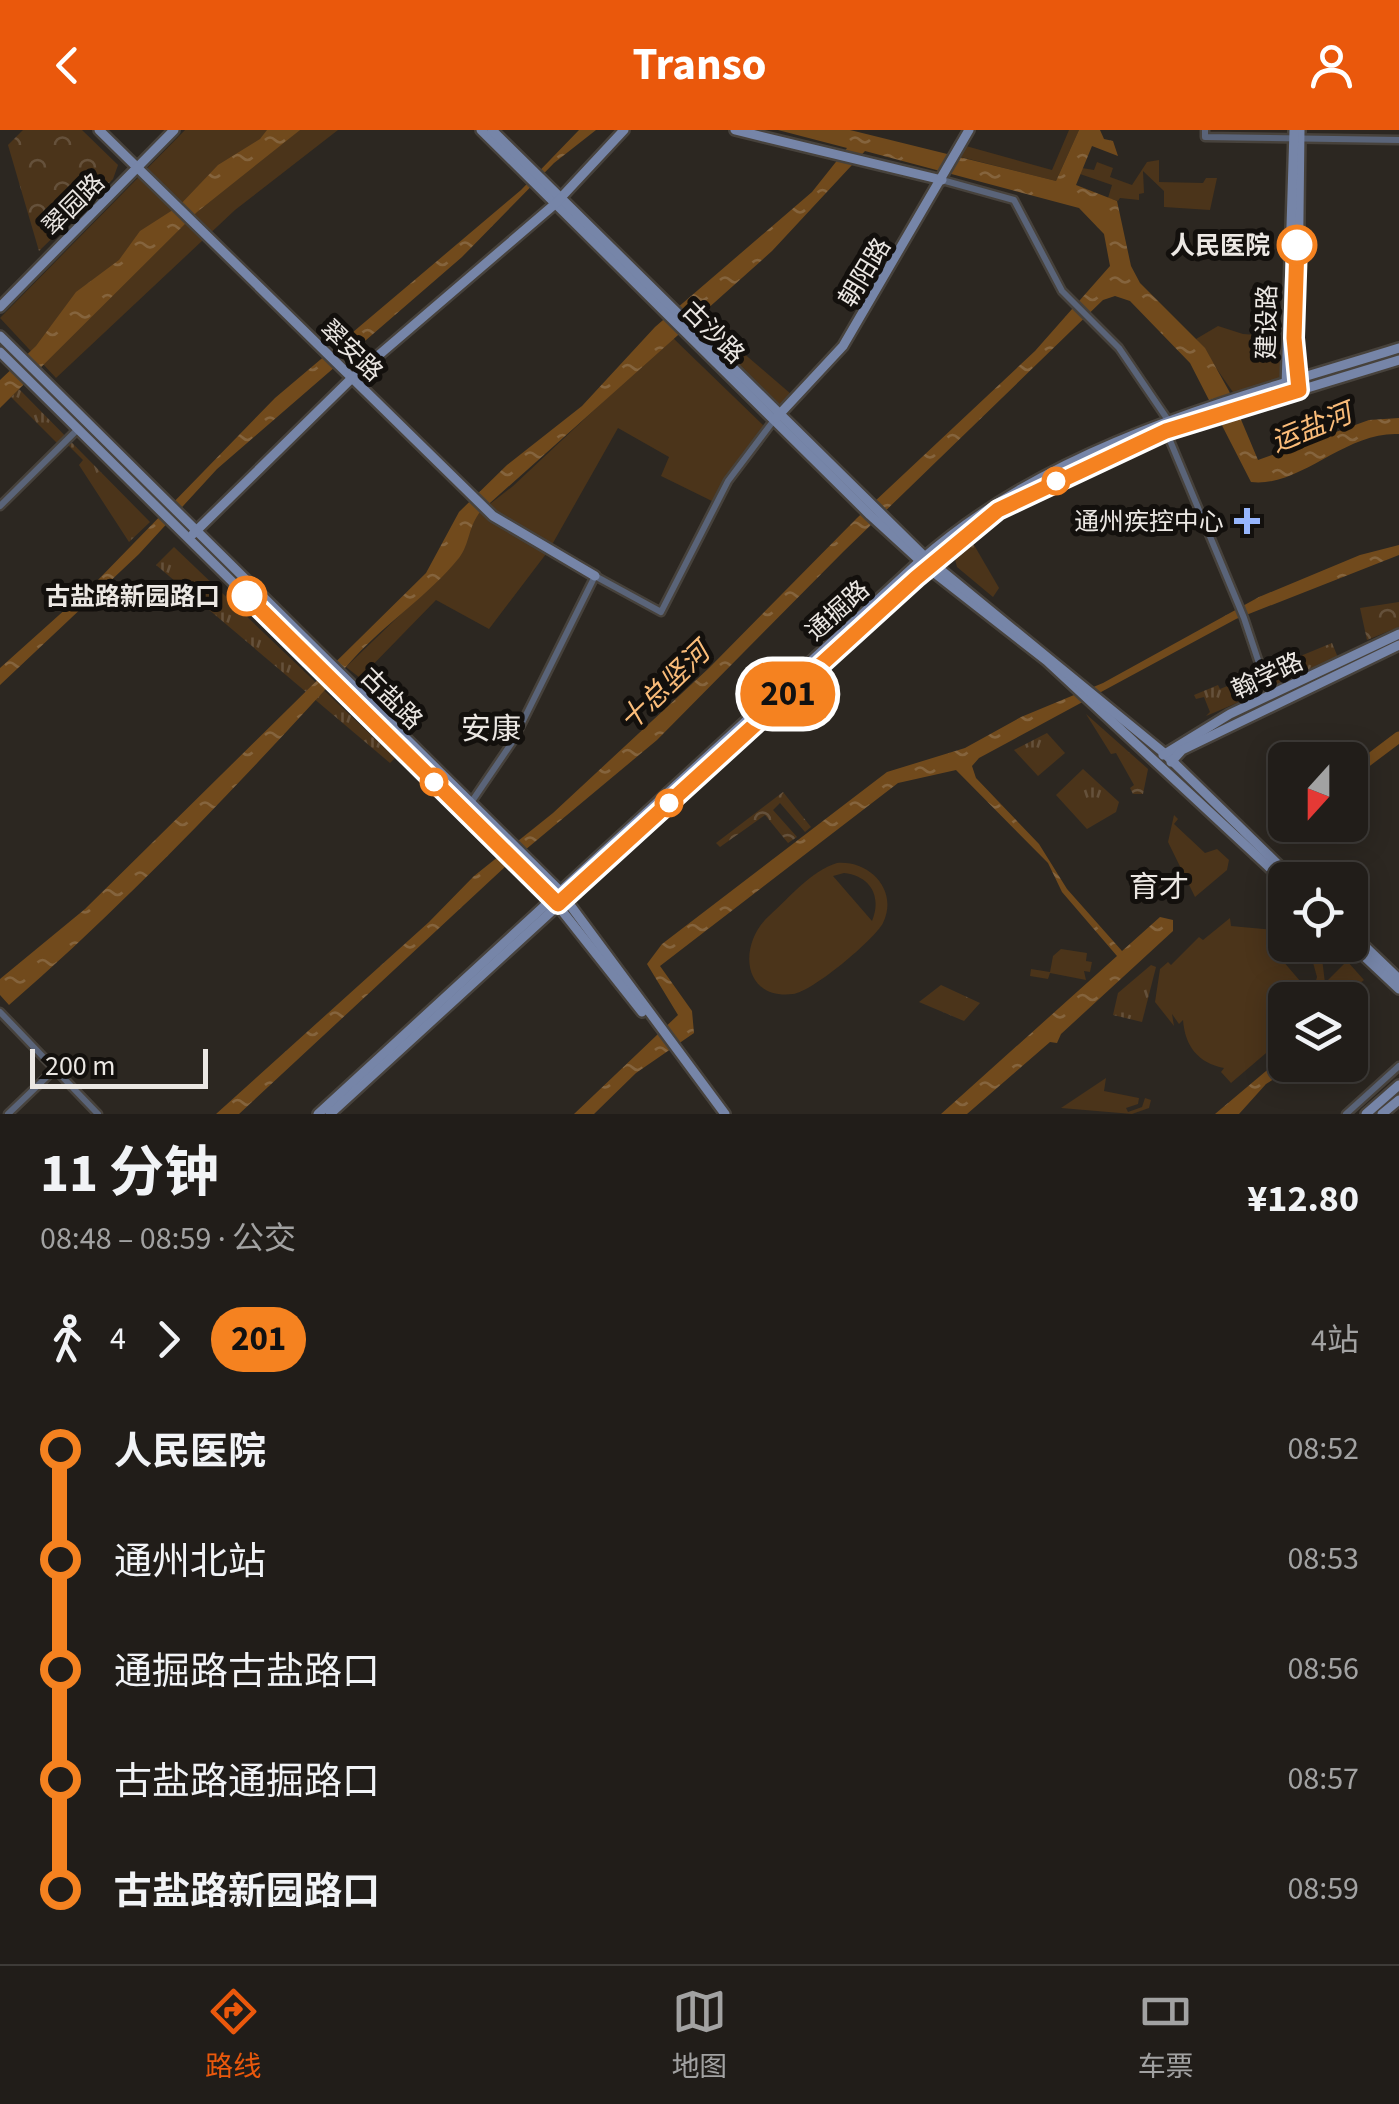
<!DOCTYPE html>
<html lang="zh">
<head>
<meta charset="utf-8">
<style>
  :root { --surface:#211d19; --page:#2d2a26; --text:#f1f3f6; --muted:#a2a2a2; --line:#3e3b38; --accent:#ea580c }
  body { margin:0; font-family:"Source Sans 3","Noto Sans SC",sans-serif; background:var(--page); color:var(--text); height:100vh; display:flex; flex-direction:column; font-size:38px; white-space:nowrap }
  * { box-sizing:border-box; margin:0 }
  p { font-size:32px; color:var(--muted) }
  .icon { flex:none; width:55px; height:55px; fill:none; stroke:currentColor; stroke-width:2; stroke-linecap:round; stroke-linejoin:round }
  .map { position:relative; height:984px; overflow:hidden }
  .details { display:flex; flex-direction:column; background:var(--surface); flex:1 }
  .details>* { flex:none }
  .badge { padding:0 20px; border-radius:32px; font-size:35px; line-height:65px }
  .needle { width:65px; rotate:201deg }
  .buttons { position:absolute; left:1268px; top:612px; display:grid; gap:20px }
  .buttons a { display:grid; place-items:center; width:100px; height:100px; border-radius:15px; background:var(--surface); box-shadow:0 5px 25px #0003,0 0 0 2px var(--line); font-size:50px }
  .scale { position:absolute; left:30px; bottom:25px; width:178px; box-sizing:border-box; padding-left:10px; border:5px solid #ebe7e3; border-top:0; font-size:28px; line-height:35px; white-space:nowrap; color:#ebe7e3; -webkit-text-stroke:8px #13100d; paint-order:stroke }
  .map>.badge { position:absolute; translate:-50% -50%; box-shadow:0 0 0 5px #fff }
  .legs { display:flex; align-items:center; gap:15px; height:110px; padding:0 40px; font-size:32px }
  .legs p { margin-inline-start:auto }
  .overview { display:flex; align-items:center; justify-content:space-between; height:170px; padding:0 40px }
  h1 { font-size:55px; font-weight:700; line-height:75px }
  ul { padding:0 40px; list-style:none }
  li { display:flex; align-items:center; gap:35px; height:110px; font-size:38px }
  li i { display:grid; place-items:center; width:15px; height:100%; margin:0 12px; background:currentColor }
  li i::after { content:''; width:25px; height:25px; margin:-12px; border:8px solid; border-radius:50%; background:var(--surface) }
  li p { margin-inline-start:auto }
  li:first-child i { background:linear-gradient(#0000 50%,currentColor 0) }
  li:last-child i { background:linear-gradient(currentColor 50%,#0000 0) }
  header { display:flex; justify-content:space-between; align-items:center; height:130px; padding:0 40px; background:var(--accent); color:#fff; font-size:45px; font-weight:700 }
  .tabs { display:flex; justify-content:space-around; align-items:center; height:140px; border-top:2px solid var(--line); background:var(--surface); font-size:28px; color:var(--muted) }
  .tabs a { display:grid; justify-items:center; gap:5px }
  .tabs .on { color:var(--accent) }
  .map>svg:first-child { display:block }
  .grass { fill:url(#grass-tufts) }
  .forest { fill:url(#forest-crowns) }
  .green { fill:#4b341a; fill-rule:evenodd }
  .water { fill:url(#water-ripples) }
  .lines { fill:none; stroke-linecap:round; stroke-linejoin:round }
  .river { stroke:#714a1c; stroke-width:11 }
  .street-casing { stroke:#47423c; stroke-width:11 }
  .secondary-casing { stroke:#47423c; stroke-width:14 }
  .street { stroke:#5a6479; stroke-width:6 }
  .secondary { stroke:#7685a8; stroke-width:9 }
  .line-1-casing { stroke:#fff; stroke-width:22 }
  .line-1 { stroke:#f58220; stroke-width:15 }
  .stop-1-dot { fill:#fff; stroke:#f58220; stroke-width:5 }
  .poi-dot { fill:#97b6fd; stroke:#13100d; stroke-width:4 }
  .labels { text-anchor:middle; stroke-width:10; stroke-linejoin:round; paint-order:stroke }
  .street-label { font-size:25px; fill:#ebe7e3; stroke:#13100d }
  .stop-label { font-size:25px; font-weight:bold; fill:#ebe7e3; stroke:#13100d; text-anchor:end }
  .poi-label { font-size:25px; fill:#ebe7e3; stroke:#13100d; text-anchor:end }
  .water-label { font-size:28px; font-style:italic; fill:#fabc79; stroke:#13100d }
  .quarter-label { font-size:30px; fill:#ebe7e3; stroke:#13100d }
</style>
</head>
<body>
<header><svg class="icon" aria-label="back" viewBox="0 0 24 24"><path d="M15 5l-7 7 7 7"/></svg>Transo<svg class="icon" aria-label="person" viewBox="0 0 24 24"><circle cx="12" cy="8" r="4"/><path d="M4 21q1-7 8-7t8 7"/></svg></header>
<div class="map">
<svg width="1399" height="984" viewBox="0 0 1399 984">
  <defs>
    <pattern id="grass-tufts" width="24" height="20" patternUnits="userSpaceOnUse" patternTransform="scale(2.5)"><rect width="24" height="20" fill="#4b341a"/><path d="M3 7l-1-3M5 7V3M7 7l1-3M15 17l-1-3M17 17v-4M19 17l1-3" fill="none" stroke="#65513b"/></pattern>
    <pattern id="forest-crowns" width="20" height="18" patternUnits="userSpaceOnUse" patternTransform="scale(2.5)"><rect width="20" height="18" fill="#4b341a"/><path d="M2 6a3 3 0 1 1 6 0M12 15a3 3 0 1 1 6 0" fill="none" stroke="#65513b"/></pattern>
    <pattern id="water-ripples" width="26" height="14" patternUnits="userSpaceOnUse" patternTransform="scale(2.5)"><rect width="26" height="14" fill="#714a1c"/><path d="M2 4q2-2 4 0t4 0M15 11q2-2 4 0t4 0" fill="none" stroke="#85643d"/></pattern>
  </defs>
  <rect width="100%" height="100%" fill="#2c2721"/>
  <g class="grass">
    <polygon points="19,259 150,392 129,412 79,335 83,330 63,310 58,314 11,267"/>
    <polygon points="965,411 974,415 999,458 993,467 957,437 955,429"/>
    <polygon points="174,417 395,628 390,633 156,435"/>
    <polygon points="1332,513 1339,530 1206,586 1210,582 1204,567 1196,569 1194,565 1218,555 1220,559"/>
    <polygon points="1047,603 1065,623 1038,646 1014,620"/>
    <polygon points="1083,639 1119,672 1116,682 1087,699 1056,665"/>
    <polygon points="1151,835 1156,837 1142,892 1113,885 1118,863"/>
    <polygon points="941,855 980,873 964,891 919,872"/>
  </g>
  <g class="forest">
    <polygon points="23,0 82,0 118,35 113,49 39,121 8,15"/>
    <polygon points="1399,472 1399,497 1367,510 1360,478"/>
    <polygon points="1086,584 1148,639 1143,664 1133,664 1130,658 1134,655 1116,623 1111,624"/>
    <polygon points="783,662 811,697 805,702 780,673 773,680 797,707 788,713 765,685 720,717 716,713"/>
  </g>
  <g class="green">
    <polygon points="185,0 338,0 235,80 56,248 0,188"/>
    <polygon points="1069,0 1079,0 1056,51 961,27 966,16 1052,40"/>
    <polygon points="1159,30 1159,52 1203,53 1206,48 1217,48 1210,80 1164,77 1164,61 1143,41 1144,63 1139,64 1139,70 1120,68 1118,71 1108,68 1112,55 1080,44 1082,38 1094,40 1097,32 1113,38 1110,47 1132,55 1147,32"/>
    <polygon points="699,185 791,264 779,277 692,189"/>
    <polygon points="1218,196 1243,204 1285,207 1285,254 1237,268 1196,209"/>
    <polygon points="672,207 767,299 716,373 661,346 669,327 618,298 549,420 489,499 436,470 360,548 346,537 458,429 470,393 481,381 513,356"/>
    <polygon points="1174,685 1178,689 1174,694 1205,723 1217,719 1229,730 1227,740 1195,767 1168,712"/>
    <path d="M 837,733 C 869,730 899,760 883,793 C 874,810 812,862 793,864 C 741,870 738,813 770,785 C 790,767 811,741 837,733 ZM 844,743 C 871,746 882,767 872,791 L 833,746 Z"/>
    <path d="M 1230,788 L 1231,796 L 1274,800 L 1269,804 L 1285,806 L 1285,815 L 1310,816 L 1322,828 L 1325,853 L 1347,831 L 1364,850 L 1344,866 L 1339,860 L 1328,870 L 1285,870 L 1285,907 L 1231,953 L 1221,942 L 1224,938 C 1198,933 1185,916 1183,890 L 1179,894 L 1172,884 L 1174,896 L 1155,872 L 1160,839 L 1168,832 L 1171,835 L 1199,807 L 1203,810 ZM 1281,815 L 1312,829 L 1317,847 L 1312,865 L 1271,817 Z"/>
    <polygon points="1061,819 1087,823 1086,831 1092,832 1090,842 1084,841 1086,850 1050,843 1048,849 1030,846 1031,839 1050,842 1053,826"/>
    <polygon points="1106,948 1104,961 1139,968 1138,974 1126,978 1128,982 1142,977 1145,968 1151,970 1149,978 1132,984 1061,978"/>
  </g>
  <g class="water">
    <polygon points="267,0 300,0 197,82 0,278 0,250 36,216 76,162 119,130 140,101 179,76 218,35 260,9"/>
    <polygon points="579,0 596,0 554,33 462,127 217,339 139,424 0,555 0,538 97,451 275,268 521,60"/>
    <path d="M 778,0 L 850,0 L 1056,51 L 1079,0 L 1100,0 L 1104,9 L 1113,11 L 1118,26 L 1092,16 L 1076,55 L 1117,71 L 1131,136 L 1140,153 L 1205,218 L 1229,261 L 1258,330 L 1369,290 L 1399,288 L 1399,304 C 1345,301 1300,358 1251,352 L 1190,233 L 1130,171 L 1115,166 L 1103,170 L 843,422 L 657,610 L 507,735 L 239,984 L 216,984 L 429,792 L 474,746 L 553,683 L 709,538 L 857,388 L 1035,221 L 1110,136 L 1104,104 L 1079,78 L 865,21 L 772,121 L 481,381 C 468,396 470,414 459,428 C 429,465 386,493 354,528 C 244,649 132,768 9,875 L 0,865 L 0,849 L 85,779 L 426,443 L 459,382 L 507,335 L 582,276 L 655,197 L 812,62 L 847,18 Z"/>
    <polygon points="1399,415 1399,425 1236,489 979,628 972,636 976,648 1039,714 1067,759 1122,821 1160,787 1173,790 1173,801 1061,904 1057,913 1050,912 967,984 941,984 1117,826 1062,762 1048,733 956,640 898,653 660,836 692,881 694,903 636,943 594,984 574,984 678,885 647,834 662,814 887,642 965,618 1021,587 1103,553 1259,467 1360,425"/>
    <polygon points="1285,925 1285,935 1296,935 1266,954 1239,984 1215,984"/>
  </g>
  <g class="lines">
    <g class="river">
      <polyline points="1350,644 1399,607"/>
      <polyline points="1275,705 1287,695"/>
    </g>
    <g class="street-casing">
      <g id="street">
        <polyline points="1205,0 1205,7 1399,10"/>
        <polyline points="942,50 1014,70 1062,161 1119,218 1170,293"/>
        <polyline points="1166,301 1244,488 1270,566"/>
        <polyline points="0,376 78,299"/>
        <polyline points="595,446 661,482 728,351 774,290"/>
        <polyline points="464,683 513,611 595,446"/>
        <polyline points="0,882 98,984"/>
        <polyline points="8,984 55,939"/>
        <polyline points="1346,984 1399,936"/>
      </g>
    </g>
    <g class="secondary-casing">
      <g id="secondary">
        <polyline points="99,0 493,386 595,446"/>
        <polyline points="481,0 870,385 928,438 1047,531 1285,752"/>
        <polyline points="492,0 925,427 1164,623 1294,750"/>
        <polyline points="735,0 942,50"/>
        <polyline points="0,177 174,0"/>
        <polyline points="0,206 559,760 725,984"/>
        <polyline points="0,222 551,767 642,882"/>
        <polyline points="1297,252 1300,0"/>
        <polyline points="1286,257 1294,0"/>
        <polyline points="776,288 843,216 969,0"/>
        <polyline points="193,404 352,248 555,74 624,0"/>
        <polyline points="1163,625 1230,584 1399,504"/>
        <polyline points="1171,632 1182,620 1399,515"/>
        <polyline points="1350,802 1399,849"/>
        <polyline points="1350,813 1399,859"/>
        <path d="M 318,984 L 920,431 C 1054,312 1232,270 1399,218"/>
        <polyline points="330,984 916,448 998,380 1078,339 1166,301 1399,230"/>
        <polyline points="1366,984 1399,955"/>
        <polyline points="1382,984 1399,970"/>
      </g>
    </g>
    <use href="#street" class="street"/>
    <use href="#secondary" class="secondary"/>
  </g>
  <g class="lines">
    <g class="line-1-casing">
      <polyline id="line-1" points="247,466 558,774 916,448 998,380 1166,301 1299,260 1294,208 1297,115"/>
    </g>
    <use href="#line-1" class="line-1"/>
  </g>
  <g class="stop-1-dot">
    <circle cx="1297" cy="115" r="18"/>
    <circle cx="1056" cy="351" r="12"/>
    <circle cx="247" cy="466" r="18"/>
    <circle cx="434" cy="652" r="12"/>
    <circle cx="669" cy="673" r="12"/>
  </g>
  <path class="poi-dot" d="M1242 376h10v10h10v10h-10v10h-10v-10h-10v-10h10z"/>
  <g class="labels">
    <g class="street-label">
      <text transform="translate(73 74) rotate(-45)" y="9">翠园路</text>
      <text transform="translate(864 142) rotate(-59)" y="9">朝阳路</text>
      <text transform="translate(1266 192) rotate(-89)" y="9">建设路</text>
      <text transform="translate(714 202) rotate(45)" y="9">古沙路</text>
      <text transform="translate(352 220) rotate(44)" y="9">翠安路</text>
      <text transform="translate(837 480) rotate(-42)" y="9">通掘路</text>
      <text transform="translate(1267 545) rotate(-25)" y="9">翰学路</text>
      <text transform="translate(392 568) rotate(45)" y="9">古盐路</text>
    </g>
    <g class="stop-label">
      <text x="1270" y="124">人民医院</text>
      <text x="220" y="475">古盐路新园路口</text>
    </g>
    <g class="poi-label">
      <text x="1224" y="400">通州疾控中心</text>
    </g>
    <g class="water-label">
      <text transform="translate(1311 297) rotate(-22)" y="10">运盐河</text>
      <text transform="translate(664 556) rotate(-44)" y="10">十总竖河</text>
    </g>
    <g class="quarter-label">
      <text x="491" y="609">安康</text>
      <text x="1159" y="767">育才</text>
    </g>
  </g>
</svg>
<div class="buttons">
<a><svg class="needle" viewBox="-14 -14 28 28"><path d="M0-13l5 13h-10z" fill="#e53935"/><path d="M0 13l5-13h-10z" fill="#a2a2a2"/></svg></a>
<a><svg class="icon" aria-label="locate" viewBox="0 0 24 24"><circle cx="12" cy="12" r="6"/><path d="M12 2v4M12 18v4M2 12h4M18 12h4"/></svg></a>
<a><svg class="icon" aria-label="layers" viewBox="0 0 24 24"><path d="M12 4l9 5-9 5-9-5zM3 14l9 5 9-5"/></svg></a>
</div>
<div class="scale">200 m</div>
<b class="badge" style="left:788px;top:564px;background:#f58220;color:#111">201</b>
</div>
<section class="details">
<div class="overview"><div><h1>11 分钟</h1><p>08:48 – 08:59 · 公交</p></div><b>¥12.80</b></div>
<div class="legs"><svg class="icon" aria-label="walk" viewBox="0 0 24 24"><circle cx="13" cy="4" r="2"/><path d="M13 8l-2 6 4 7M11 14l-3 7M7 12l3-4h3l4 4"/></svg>4<svg class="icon" aria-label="forward" viewBox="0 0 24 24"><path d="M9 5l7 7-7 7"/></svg><b class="badge" style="background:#f58220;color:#111">201</b><p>4站</p></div>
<ul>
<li><i style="color:#f58220"></i><b>人民医院</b><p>08:52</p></li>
<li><i style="color:#f58220"></i><span>通州北站</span><p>08:53</p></li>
<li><i style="color:#f58220"></i><span>通掘路古盐路口</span><p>08:56</p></li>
<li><i style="color:#f58220"></i><span>古盐路通掘路口</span><p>08:57</p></li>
<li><i style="color:#f58220"></i><b>古盐路新园路口</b><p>08:59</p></li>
</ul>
</section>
<nav class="tabs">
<a class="on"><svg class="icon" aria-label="directions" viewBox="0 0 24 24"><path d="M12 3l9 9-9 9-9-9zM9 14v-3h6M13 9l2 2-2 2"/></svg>路线</a>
<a><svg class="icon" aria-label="map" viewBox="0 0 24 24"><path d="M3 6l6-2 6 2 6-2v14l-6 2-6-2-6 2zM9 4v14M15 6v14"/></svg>地图</a>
<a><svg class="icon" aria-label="tickets" viewBox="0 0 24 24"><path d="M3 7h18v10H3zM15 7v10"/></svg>车票</a>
</nav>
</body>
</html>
